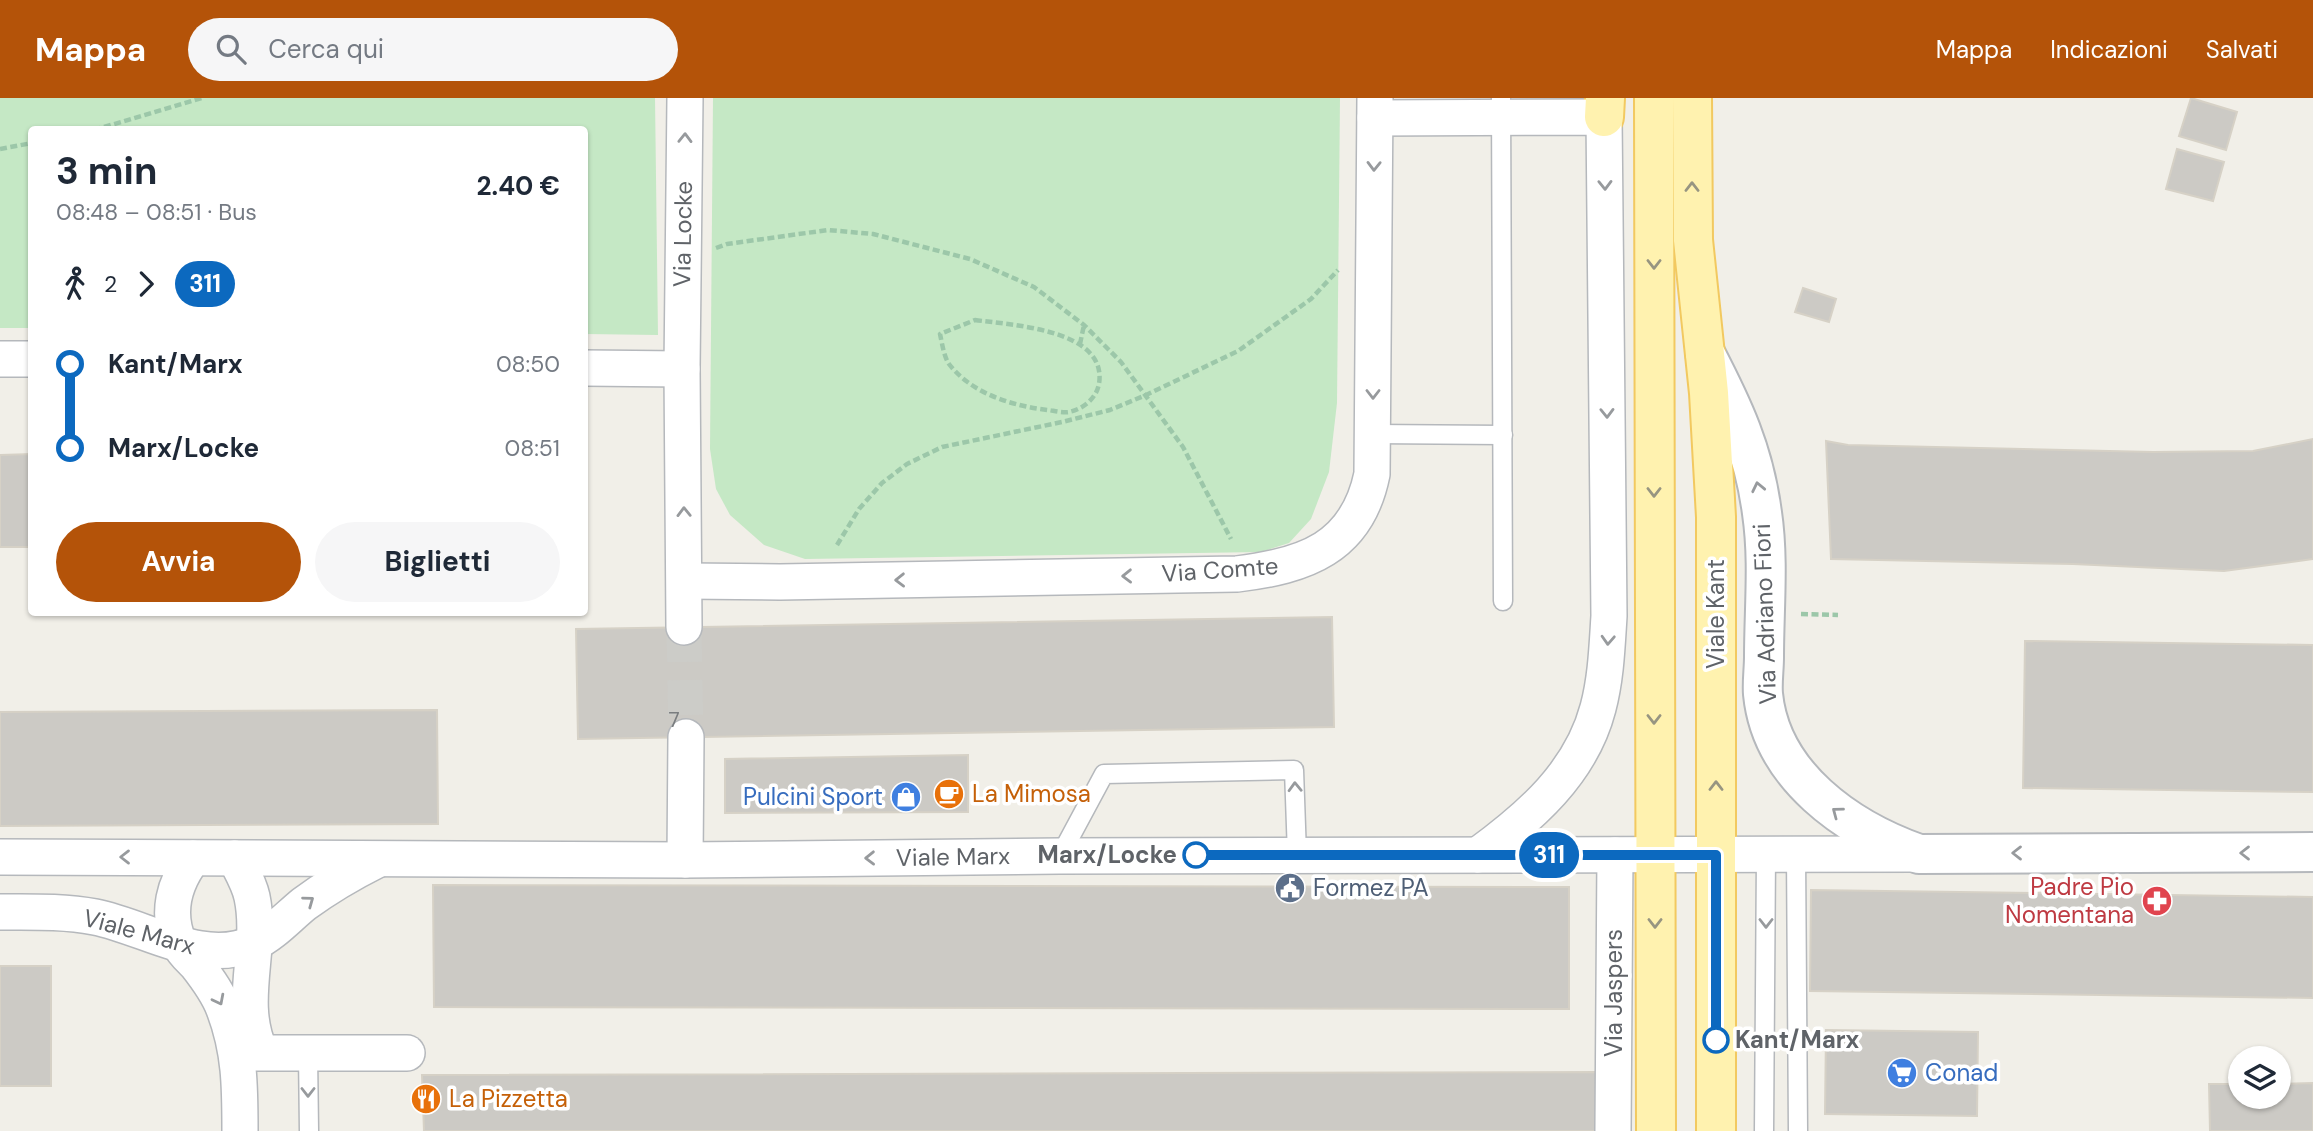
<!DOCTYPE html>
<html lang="it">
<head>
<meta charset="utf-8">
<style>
  :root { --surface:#fff; --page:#f6f6f7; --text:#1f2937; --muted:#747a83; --accent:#b45309 }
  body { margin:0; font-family:"DM Sans",sans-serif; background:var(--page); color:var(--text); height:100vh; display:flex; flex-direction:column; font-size:26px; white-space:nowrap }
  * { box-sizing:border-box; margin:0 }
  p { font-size:23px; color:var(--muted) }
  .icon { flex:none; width:38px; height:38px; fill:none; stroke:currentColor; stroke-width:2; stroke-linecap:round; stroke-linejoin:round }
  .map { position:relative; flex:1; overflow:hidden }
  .drawer { position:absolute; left:28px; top:28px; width:560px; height:490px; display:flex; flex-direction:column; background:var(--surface); border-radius:7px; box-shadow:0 2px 5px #0004 }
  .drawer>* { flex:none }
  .badge { padding:0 14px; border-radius:23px; font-size:24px; line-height:46px }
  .buttons { position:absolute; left:2228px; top:948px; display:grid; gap:14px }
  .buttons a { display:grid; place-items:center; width:63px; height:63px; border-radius:50%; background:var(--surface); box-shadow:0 2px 5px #0004; font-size:35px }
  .map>.badge { position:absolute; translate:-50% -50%; box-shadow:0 0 0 4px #fff }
  .legs { display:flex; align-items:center; gap:10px; height:77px; padding:0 28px; font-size:23px }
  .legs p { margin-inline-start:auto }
  .head { display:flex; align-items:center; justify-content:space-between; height:119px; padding:0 28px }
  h1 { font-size:38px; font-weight:700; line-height:52px }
  .cta { display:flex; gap:14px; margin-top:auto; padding:14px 28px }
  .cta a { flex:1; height:80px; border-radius:42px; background:var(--accent); color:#fff; font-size:28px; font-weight:700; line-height:80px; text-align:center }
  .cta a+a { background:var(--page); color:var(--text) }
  ul { padding:0 28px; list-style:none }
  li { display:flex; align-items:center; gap:24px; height:84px; font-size:26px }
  li i { display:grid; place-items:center; width:10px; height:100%; margin:0 9px; background:currentColor }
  li i::after { content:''; width:18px; height:18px; margin:-9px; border:5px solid; border-radius:50%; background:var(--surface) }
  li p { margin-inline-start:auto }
  li:first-child i { background:linear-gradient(#0000 50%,currentColor 0) }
  li:last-child i { background:linear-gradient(currentColor 50%,#0000 0) }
  header { display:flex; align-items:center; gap:42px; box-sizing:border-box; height:98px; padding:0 35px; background:var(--accent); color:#fff }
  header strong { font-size:33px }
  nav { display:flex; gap:38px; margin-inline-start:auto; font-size:24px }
  .search { width:490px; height:63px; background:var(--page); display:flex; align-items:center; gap:18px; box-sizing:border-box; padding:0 24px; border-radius:38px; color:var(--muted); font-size:26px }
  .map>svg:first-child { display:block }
  .green { fill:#c5e8c5 }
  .building { fill:#cccac5; stroke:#d6d1c6; stroke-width:2 }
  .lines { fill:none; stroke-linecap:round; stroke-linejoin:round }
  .minor-tunnel { stroke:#ccccc8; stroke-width:35; stroke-dasharray:35 18; stroke-linecap:butt }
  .service-casing { stroke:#b5b8bc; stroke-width:21 }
  .minor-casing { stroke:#b5b8bc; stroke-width:38 }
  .tertiary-casing { stroke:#b5b8bc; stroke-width:42 }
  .primary-casing { stroke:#f2c960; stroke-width:42 }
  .path { stroke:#9cc7a9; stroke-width:4.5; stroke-dasharray:7 3.5; stroke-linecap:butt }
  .service { stroke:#fff; stroke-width:18 }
  .minor { stroke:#fff; stroke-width:35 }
  .tertiary { stroke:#fff; stroke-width:38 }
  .primary { stroke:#fff2af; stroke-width:38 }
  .oneway { stroke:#979a9d }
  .oneway2 { stroke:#979581 }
  .line-1-casing { stroke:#fff; stroke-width:16 }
  .line-1 { stroke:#0c69bf; stroke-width:10 }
  .stop-1-dot { fill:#fff; stroke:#0c69bf; stroke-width:3.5 }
  .labels { text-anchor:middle; stroke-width:7; stroke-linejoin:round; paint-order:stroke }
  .number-label { font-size:21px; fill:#7a7d7f }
  .street-label { font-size:24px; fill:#5f6368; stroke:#fff }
  .food-label { font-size:24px; fill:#c56008; stroke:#fff; text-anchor:start }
  .shop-label { font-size:24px; fill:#366cbe; stroke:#fff; text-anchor:end }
  .stop-label { font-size:24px; font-weight:bold; fill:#5f6368; stroke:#fff; text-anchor:end }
  .health-label { font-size:24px; fill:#be3a42; stroke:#fff; text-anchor:end }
  .service-label { font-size:24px; fill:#4e5e75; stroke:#fff; text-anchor:start }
</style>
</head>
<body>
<header>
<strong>Mappa</strong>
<div class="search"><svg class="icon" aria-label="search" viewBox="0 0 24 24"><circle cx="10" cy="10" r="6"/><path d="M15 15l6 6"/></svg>Cerca qui</div>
<nav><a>Mappa</a><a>Indicazioni</a><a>Salvati</a></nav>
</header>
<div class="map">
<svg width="2313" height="1033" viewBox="0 0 2313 1033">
  <rect width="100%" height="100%" fill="#f1efe8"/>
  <g class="green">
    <polygon points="0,0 655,0 658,237 585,236 584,32 32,32 31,230 0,230"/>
    <polygon points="713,0 1340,0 1337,305 1329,374 1311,421 1289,445 1261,454 805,461 764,447 730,417 716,391 710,351"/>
  </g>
  <g class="building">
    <polygon points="2191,0 2237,14 2226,52 2179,38"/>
    <polygon points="2177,51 2224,64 2213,103 2166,91"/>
    <polygon points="1803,190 1836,201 1829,224 1795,214"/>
    <polygon points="2313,341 2313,461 2224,473 2073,466 1831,461 1826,343 1848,347 2153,354 2253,353"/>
    <polygon points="32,356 32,449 0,449 0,357"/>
    <polygon points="1332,519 1334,629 578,641 576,531"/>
    <polygon points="2025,543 2313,547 2313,694 2023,690"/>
    <polygon points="437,612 438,726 0,728 0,614"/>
    <polygon points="968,657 968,714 725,715 725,661"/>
    <polygon points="433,787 1569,789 1569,911 434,909"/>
    <polygon points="1811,792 2313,799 2313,900 1810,893"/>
    <rect x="0" y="868" width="51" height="120"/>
    <polygon points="1826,932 1978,934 1977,1018 1825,1016"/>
    <polygon points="1597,974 1596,1033 424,1033 422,977"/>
    <polygon points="2313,985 2313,1033 2210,1033 2209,986 2240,986 2240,999 2278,999 2278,986"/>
  </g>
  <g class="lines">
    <polyline class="minor-tunnel" points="684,529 686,639"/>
    <g class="service-casing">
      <g id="service">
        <polyline points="1501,0 1503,503"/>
        <polyline points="1372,336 1503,337"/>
        <polyline points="1796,756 1798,1033"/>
        <polyline points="1060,758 1104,676 1294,672 1297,757"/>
        <polyline points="308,955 309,1033"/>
        <polyline points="1764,1033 1766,756"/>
      </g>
    </g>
    <g class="minor-casing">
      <g id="minor">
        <path d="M 1375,20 L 1604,19 L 1609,518 C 1607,549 1606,580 1598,610 C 1581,675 1530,719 1478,757"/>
        <polyline points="0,261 32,261"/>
        <polyline points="584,270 682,271"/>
        <path d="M 686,483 L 780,484 L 1237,476 C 1305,468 1357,450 1372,376 L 1375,0"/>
        <polyline points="684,529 682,271 685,0"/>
        <polyline points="0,759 685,762 1060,758 1918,756"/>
        <path d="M 193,760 C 174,785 166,815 179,845 C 182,853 190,860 196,866 C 207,880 218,895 224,911 C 240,953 240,989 240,1033"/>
        <path d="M 235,760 C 241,772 249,785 252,799 C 263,851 237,903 260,953"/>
        <polyline points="685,762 686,639"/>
        <path d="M 0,814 C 32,814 64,813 95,819 C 146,829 203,869 254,845 C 273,836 288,819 304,806 C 327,789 351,775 377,762"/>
        <polyline points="239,955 407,955"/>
        <polyline points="1613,1033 1615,757"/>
      </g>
    </g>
    <g class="tertiary-casing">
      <path id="tertiary" d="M 1705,255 C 1733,309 1754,353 1762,415 C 1769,462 1764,511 1764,559 C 1764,571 1762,584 1763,596 C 1771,678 1848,731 1919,756 L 2313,754"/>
    </g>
    <g class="primary-casing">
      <g id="primary">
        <polyline points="1654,0 1656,1033"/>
        <polyline points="1692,0 1693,142 1709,295 1716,419 1716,1033"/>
        <polyline points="1604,19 1605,0"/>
      </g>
    </g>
    <g class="path">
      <polyline points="94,32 202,0"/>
      <polyline points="0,51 32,45"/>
      <polyline points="716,150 727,146 828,132 873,136 970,161 1034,189 1084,227 1121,264 1183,349 1231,441"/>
      <path d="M 975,222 C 1011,227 1108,231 1099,286 C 1096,301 1083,311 1069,314 C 1063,315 1055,313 1048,312 C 1013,308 972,296 949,266 C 944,259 942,245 940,236 Z"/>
      <polyline points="1080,246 1084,227"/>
      <polyline points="837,447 859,411 882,385 907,366 942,349 1062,324 1110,312 1146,297 1238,253 1311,201 1338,172"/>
      <polyline points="1801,516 1838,517"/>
    </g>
    <use href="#service" class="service"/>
    <use href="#minor" class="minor"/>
    <use href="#tertiary" class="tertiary"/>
    <use href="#primary" class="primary"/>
  </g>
  <defs><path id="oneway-chevron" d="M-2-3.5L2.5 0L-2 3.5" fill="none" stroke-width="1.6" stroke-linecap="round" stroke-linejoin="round" transform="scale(1.75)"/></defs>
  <g class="oneway">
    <use href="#oneway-chevron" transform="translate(685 40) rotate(-89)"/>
    <use href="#oneway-chevron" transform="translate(1374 68) rotate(91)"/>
    <use href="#oneway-chevron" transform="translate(1605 87) rotate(89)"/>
    <use href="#oneway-chevron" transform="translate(1373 296) rotate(90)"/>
    <use href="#oneway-chevron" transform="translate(1607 315) rotate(89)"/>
    <use href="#oneway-chevron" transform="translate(1758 389) rotate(-102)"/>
    <use href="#oneway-chevron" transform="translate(684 414) rotate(-91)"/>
    <use href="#oneway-chevron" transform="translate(1127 478) rotate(179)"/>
    <use href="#oneway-chevron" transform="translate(900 482) rotate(179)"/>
    <use href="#oneway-chevron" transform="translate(1608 542) rotate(93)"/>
    <use href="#oneway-chevron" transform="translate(1295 689) rotate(-92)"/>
    <use href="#oneway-chevron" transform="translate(1837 714) rotate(-143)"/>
    <use href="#oneway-chevron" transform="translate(2017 755) rotate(180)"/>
    <use href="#oneway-chevron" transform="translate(2245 755) rotate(180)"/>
    <use href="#oneway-chevron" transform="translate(125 759) rotate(-180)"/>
    <use href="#oneway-chevron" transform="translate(870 760) rotate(179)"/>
    <use href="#oneway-chevron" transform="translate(309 803) rotate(-36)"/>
    <use href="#oneway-chevron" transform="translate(1766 825) rotate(90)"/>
    <use href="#oneway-chevron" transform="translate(219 902) rotate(63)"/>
    <use href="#oneway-chevron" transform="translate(308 994) rotate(90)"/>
  </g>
  <g class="oneway2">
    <use href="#oneway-chevron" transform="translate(1692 89) rotate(-90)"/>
    <use href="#oneway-chevron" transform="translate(1654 166) rotate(90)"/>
    <use href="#oneway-chevron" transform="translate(1654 394) rotate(90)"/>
    <use href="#oneway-chevron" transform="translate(1654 621) rotate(90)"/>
    <use href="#oneway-chevron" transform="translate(1716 688) rotate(-90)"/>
    <use href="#oneway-chevron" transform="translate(1655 825) rotate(90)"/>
  </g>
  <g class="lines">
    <g class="line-1-casing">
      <polyline id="line-1" points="1196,757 1716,757 1716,942"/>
    </g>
    <use href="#line-1" class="line-1"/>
  </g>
  <defs>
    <g id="cafe-disc" transform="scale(1.575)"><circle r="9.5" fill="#e8710a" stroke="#fff"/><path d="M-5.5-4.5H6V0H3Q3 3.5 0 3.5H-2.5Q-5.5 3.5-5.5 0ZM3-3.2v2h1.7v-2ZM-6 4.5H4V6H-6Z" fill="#fff"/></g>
    <g id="shop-disc" transform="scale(1.575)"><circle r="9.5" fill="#3f7fe0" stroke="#fff"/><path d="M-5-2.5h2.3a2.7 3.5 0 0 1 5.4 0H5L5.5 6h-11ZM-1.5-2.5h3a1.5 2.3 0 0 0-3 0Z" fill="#fff"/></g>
    <g id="civic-disc" transform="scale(1.575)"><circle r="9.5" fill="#5c6f8a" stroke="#fff"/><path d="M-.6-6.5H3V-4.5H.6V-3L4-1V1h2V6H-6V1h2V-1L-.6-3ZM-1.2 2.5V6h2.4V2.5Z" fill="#fff"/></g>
    <g id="pharmacy-disc" transform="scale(1.575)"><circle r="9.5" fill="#e0444e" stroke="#fff"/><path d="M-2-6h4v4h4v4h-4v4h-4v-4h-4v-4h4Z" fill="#fff"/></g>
    <g id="supermarket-disc" transform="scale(1.575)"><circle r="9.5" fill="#3f7fe0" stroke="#fff"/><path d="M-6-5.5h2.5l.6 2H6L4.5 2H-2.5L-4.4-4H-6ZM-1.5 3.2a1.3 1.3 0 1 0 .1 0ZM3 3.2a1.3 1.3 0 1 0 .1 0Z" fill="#fff"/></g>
    <g id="restaurant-disc" transform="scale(1.575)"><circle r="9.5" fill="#e8710a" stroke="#fff"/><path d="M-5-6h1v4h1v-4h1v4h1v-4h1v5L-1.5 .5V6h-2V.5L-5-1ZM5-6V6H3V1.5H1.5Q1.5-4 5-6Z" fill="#fff"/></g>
  </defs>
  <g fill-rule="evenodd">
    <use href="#cafe-disc" x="949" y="696"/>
    <use href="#shop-disc" x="906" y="699"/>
    <use href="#civic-disc" x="1290" y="790"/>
    <use href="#pharmacy-disc" x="2157" y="803"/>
    <use href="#supermarket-disc" x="1902" y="975"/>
    <use href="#restaurant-disc" x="426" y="1001"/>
  </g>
  <g class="stop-1-dot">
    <circle cx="1196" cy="757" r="12"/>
    <circle cx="1716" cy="942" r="12"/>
  </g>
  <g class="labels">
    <g class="number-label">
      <text x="674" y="629">7</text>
    </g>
    <g class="street-label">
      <text transform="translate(683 136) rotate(-89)" y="8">Via Locke</text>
      <text transform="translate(1220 472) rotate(-4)" y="8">Via Comte</text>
      <text transform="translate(1716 516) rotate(-90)" y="8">Viale Kant</text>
      <text transform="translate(1765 516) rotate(-92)" y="8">Via Adriano Fiori</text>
      <text transform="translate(953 759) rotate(-1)" y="8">Viale Marx</text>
      <text transform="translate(139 834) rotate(15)" y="8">Viale Marx</text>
      <text transform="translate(1614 895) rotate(-90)" y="8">Via Jaspers</text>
    </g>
    <g class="food-label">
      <text x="972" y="704">La Mimosa</text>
      <text x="449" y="1009">La Pizzetta</text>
    </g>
    <g class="shop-label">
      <text x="883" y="707">Pulcini Sport</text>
      <text x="1925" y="983" text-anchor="start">Conad</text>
    </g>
    <g class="stop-label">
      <text x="1177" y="765">Marx/Locke</text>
      <text x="1735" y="950" text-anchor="start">Kant/Marx</text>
    </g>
    <g class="health-label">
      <text x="2134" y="797">Padre Pio<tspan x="2134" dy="28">Nomentana</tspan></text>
    </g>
    <g class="service-label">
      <text x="1313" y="798">Formez PA</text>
    </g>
  </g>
</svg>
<div class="buttons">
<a><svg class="icon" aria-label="layers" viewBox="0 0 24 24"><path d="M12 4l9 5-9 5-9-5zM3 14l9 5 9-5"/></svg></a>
</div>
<b class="badge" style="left:1549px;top:757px;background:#0c69bf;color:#fff">311</b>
<section class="drawer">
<div class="head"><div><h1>3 min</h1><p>08:48 – 08:51 · Bus</p></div><b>2.40 €</b></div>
<div class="legs"><svg class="icon" aria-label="walk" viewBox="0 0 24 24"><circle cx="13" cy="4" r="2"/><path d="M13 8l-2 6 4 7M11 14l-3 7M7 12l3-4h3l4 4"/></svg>2<svg class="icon" aria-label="forward" viewBox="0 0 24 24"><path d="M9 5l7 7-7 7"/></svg><b class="badge" style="background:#0c69bf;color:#fff">311</b></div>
<ul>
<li><i style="color:#0c69bf"></i><b>Kant/Marx</b><p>08:50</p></li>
<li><i style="color:#0c69bf"></i><b>Marx/Locke</b><p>08:51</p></li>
</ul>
<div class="cta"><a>Avvia</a><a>Biglietti</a></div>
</section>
</div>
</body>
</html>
